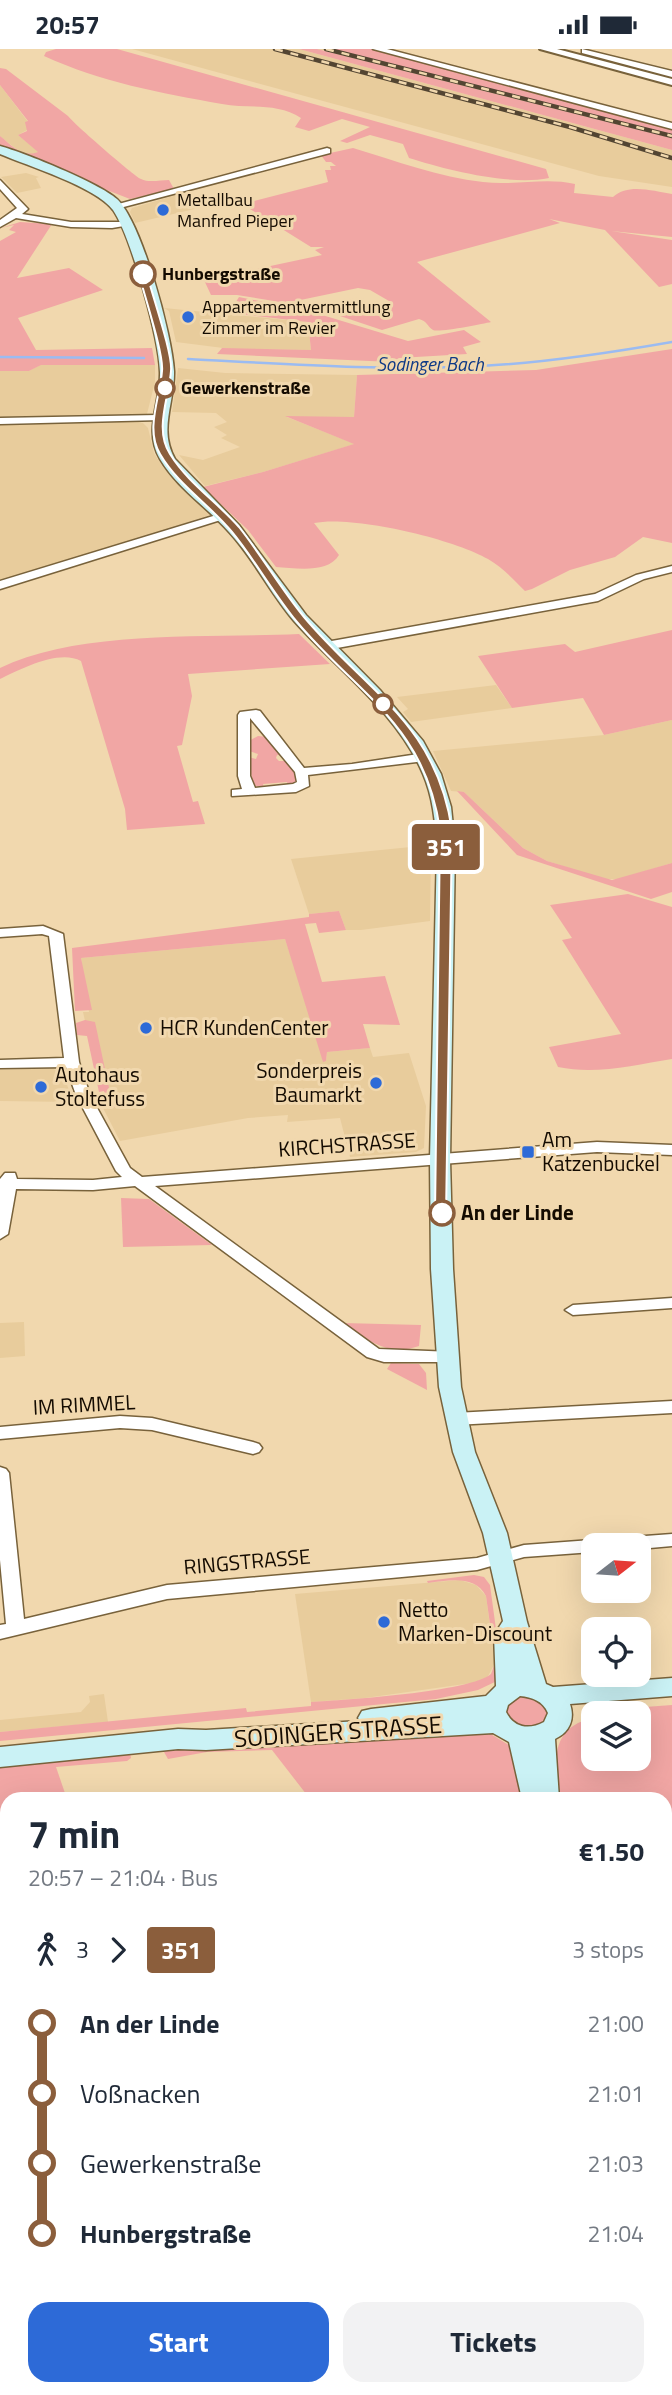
<!DOCTYPE html>
<html lang="en">
<head>
<meta charset="utf-8">
<style>
  :root { --surface:#fff; --page:#f2f2f3; --text:#1f2937; --muted:#747a83; --accent:#2d6ad7 }
  body { margin:0; font-family:"Titillium Web",sans-serif; background:var(--page); color:var(--text); height:100vh; display:flex; flex-direction:column; font-size:26px; white-space:nowrap }
  * { box-sizing:border-box; margin:0 }
  p { font-size:23px; color:var(--muted) }
  .icon { flex:none; width:38px; height:38px; fill:none; stroke:currentColor; stroke-width:2; stroke-linecap:round; stroke-linejoin:round }
  .map { position:relative; flex:1; overflow:hidden }
  .side { position:absolute; left:0px; top:1743px; width:672px; height:604px; display:flex; flex-direction:column; background:var(--surface); border-radius:21px 21px 0 0; box-shadow:0 7px 28px #0002 }
  .side>* { flex:none }
  .badge { padding:0 14px; border-radius:5px; font-size:24px; line-height:46px }
  .needle { width:46px; rotate:73deg }
  .controls { position:absolute; left:581px; top:1484px; display:grid; gap:14px }
  .controls a { display:grid; place-items:center; width:70px; height:70px; border-radius:14px; background:var(--surface); box-shadow:0 7px 28px #0002; font-size:35px }
  .map>.badge { position:absolute; translate:-50% -50%; box-shadow:0 0 0 4px #fff }
  .legs { display:flex; align-items:center; gap:10px; height:77px; padding:0 28px; font-size:23px }
  .legs p { margin-inline-start:auto }
  .head { display:flex; align-items:center; justify-content:space-between; height:119px; padding:0 28px }
  h1 { font-size:38px; font-weight:700; line-height:52px }
  .primary-button { display:flex; gap:14px; margin-top:auto; padding:14px 28px }
  .primary-button a { flex:1; height:80px; border-radius:21px; background:var(--accent); color:#fff; font-size:28px; font-weight:700; line-height:80px; text-align:center }
  .primary-button a+a { background:var(--page); color:var(--text) }
  ul { padding:0 28px; list-style:none }
  li { display:flex; align-items:center; gap:24px; height:70px; font-size:26px }
  li i { display:grid; place-items:center; width:10px; height:100%; margin:0 9px; background:currentColor }
  li i::after { content:''; width:18px; height:18px; margin:-9px; border:5px solid; border-radius:50%; background:var(--surface) }
  li p { margin-inline-start:auto }
  li:first-child i { background:linear-gradient(#0000 50%,currentColor 0) }
  li:last-child i { background:linear-gradient(currentColor 50%,#0000 0) }
  .status { display:flex; justify-content:space-between; align-items:center; height:49px; padding:0 35px; background:var(--surface); direction:ltr }
  .status svg { height:19px; fill:currentColor }
  .map>svg:first-child { display:block }
  .built { fill:#e8cc9c }
  .green { fill:#f1a6a4; fill-rule:evenodd }
  .lines { fill:none; stroke-linecap:round; stroke-linejoin:round }
  .stream { stroke:#9bbbf1; stroke-width:2.5 }
  .minor-casing { stroke:#78623b; stroke-width:3 }
  .tertiary-casing { stroke:#78623b; stroke-width:4 }
  .secondary-casing { stroke:#78623b; stroke-width:3 }
  .minor { fill:#fff; fill-rule:evenodd }
  .tertiary { fill:#fff; fill-rule:evenodd }
  .secondary { fill:#caf2f5; fill-rule:evenodd }
  .rail-casing { stroke:#534532; stroke-width:4.5 }
  .rail { stroke:#f1d8ae; stroke-width:2.5; stroke-dasharray:8; stroke-linecap:butt }
  .line-1 { fill:#8b5e3c; stroke:#fff; stroke-width:2 }
  .poi-dot { fill:#2d6ad7; stroke:#f1d8ae; stroke-width:2.5 }
  .stop-1-dot { fill:#fff; stroke:#8b5e3c; stroke-width:3.5 }
  .labels { text-anchor:middle; stroke-width:6; stroke-linejoin:round; paint-order:stroke }
  .far-poi-label { font-size:18px; fill:#140b01; stroke:#f1d8ae; text-anchor:start }
  .far-stop-label { font-size:18px; font-weight:bold; fill:#140b01; stroke:#f1d8ae; text-anchor:start }
  .far-water-label { font-size:19px; font-style:italic; fill:#0e3986; stroke:#f1d8ae }
  .poi-label { font-size:21px; fill:#140b01; stroke:#f1d8ae; text-anchor:start }
  .street-label { font-size:21px; fill:#140b01; stroke:#f1d8ae }
  .stop-label { font-size:21px; font-weight:bold; fill:#140b01; stroke:#f1d8ae; text-anchor:start }
  .near-street-label { font-size:24px; fill:#140b01; stroke:#f1d8ae }
</style>
</head>
<body>
<div class="status"><b>20:57</b><svg viewBox="0 0 49 12"><path d="M0 12V9h3v3zM5 12V6h3v6zM10 12V3h3v9zM15 12V0h3v12zM26 1h20v11H26zM47 4h2v5h-2z"/></svg></div>
<div class="map">
<svg width="672" height="2346" viewBox="0 0 672 2346">
  <rect width="100%" height="100%" fill="#f1d8ae"/>
  <g class="built">
    <polygon points="132,0 299,0 672,101 672,138 599,127"/>
    <polygon points="317,0 330,0 672,86 672,89"/>
    <polygon points="0,36 28,73 27,81 18,86 39,103 28,106 20,103 0,87"/>
    <polygon points="26,124 39,128 36,129 41,139 17,144 1,128"/>
    <polygon points="180,145 201,154 199,155 203,158 135,174 130,163 132,159"/>
    <polygon points="164,259 308,273 311,301 231,300 176,293 169,262"/>
    <polygon points="42,315 155,316 155,333 147,365 28,368 27,374 134,372 143,374 148,379 154,404 162,417 210,466 0,535 0,322 29,322"/>
    <polygon points="178,319 225,324 357,326 354,368 287,368 355,395 263,423 205,437 179,406 203,411 240,398 221,389 227,386 214,378 227,373 216,364 172,363"/>
    <polygon points="496,636 512,659 411,673 403,663 408,660 397,648"/>
    <polygon points="672,671 672,814 619,830 604,830 547,812 523,799 464,743 451,742 433,702 604,686"/>
    <polygon points="431,796 430,872 361,881 346,881 339,862 309,865 291,810"/>
    <polygon points="285,890 326,1012 327,1003 370,999 373,1008 409,1004 426,1057 424,1099 416,1103 350,1108 340,1069 287,1073 288,1066 248,1069 120,1092 103,1059 116,1058 112,1054 85,972 83,963 89,963 81,909"/>
    <polygon points="51,1019 63,1024 73,1053 0,1052 0,1021"/>
    <polygon points="24,1273 25,1307 0,1309 0,1274"/>
    <polygon points="460,1531 476,1536 486,1547 495,1614 487,1629 472,1634 365,1649 311,1653 295,1545"/>
    <polygon points="104,1645 108,1673 0,1683 0,1671 81,1663 90,1653 89,1647"/>
    <polygon points="672,1943 672,2111 665,2102 665,1944"/>
    <polygon points="665,2168 672,2175 672,2346 656,2346 649,2340 665,2340"/>
  </g>
  <g class="green">
    <path d="M 56,0 L 117,0 L 546,120 L 549,129 C 510,137 447,121 409,109 L 403,95 L 370,86 L 347,94 L 340,92 L 370,78 L 342,70 L 309,82 L 295,78 L 301,69 C 277,53 248,60 222,55 C 160,44 101,33 44,7 L 46,3 Z"/>
    <polygon points="299,0 317,0 672,89 672,101"/>
    <polygon points="330,0 371,0 672,79 672,86"/>
    <path d="M 0,19 L 6,20 L 68,67 C 73,74 134,127 141,130 C 149,134 160,131 169,131 L 174,140 L 130,150 L 19,107 L 0,97 L 0,87 C 13,97 21,109 38,103 L 18,86 L 27,82 L 25,73 L 28,72 L 0,36 Z"/>
    <path d="M 353,99 C 396,112 439,128 483,133 C 514,137 545,128 575,135 L 574,144 L 613,148 C 628,134 653,142 672,145 L 672,188 L 611,182 L 672,191 L 672,235 L 659,238 L 605,181 L 549,170 L 560,174 L 417,213 L 491,273 C 482,275 438,284 433,281 C 427,277 427,272 419,270 L 382,281 L 340,267 L 389,252 L 370,241 L 358,239 L 286,254 L 237,246 L 211,246 L 204,231 L 322,206 L 315,201 L 324,198 L 311,198 L 242,155 L 328,133 L 325,121 L 331,121 L 330,117 L 336,117 L 331,113 L 326,113 L 321,106 Z"/>
    <polygon points="20,173 52,175 17,229 69,219 103,241 18,269 36,301 152,299 155,316 41,316 29,322 0,322 0,192 16,183 9,181 14,176 1,179"/>
    <polygon points="239,248 309,262 408,292 464,281 481,293 463,298 467,305 399,309 392,313 217,305 222,299 311,301 308,273 229,264"/>
    <path d="M 672,300 L 672,494 L 643,488 L 615,508 L 570,521 L 532,540 L 525,542 C 514,531 502,518 488,510 C 454,490 353,466 314,474 L 339,506 C 328,525 295,519 276,518 L 248,481 L 203,438 L 263,423 L 354,395 L 285,367 L 354,368 L 357,326 L 536,321 Z"/>
    <polygon points="672,581 672,671 604,686 583,649 512,659 478,607 565,595 575,603"/>
    <path d="M 299,585 L 330,615 L 188,625 L 192,647 L 182,696 L 177,697 L 193,753 L 198,752 L 205,775 L 127,781 L 125,760 L 81,612 C 59,600 21,620 0,630 L 0,619 C 79,580 211,589 299,585 Z"/>
    <polygon points="258,687 268,688 285,707 277,706 276,709 279,712 289,712 296,724 296,734 288,737 287,733 263,735 264,739 253,736 248,708 256,710 258,705 249,702 249,692"/>
    <polygon points="457,742 464,743 523,799 547,812 612,831 672,814 672,843 651,850 517,806"/>
    <path d="M 628,845 L 672,858 L 672,1010 C 634,1016 596,1026 558,1018 L 549,998 L 621,985 L 562,891 L 572,889 L 550,856 Z"/>
    <polygon points="339,862 346,881 319,884 316,874 305,875 322,933 385,927 400,976 363,975 370,999 327,1003 326,1012 323,1013 285,890 81,909 92,961 75,962 72,899 309,868 309,865"/>
    <polygon points="85,971 95,973 112,1053 117,1058 101,1059 93,1051 106,1049 104,1042 99,1043 87,987 77,986 76,974"/>
    <polygon points="121,1149 149,1150 212,1196 123,1198"/>
    <path d="M 343,1274 L 421,1276 L 419,1297 C 388,1308 367,1291 343,1274 Z"/>
    <polygon points="391,1314 419,1315 426,1324 427,1341 387,1320"/>
    <path d="M 474,1526 L 484,1528 L 490,1536 L 500,1610 L 495,1610 L 486,1547 C 475,1525 447,1532 428,1534 L 427,1532 Z"/>
    <path d="M 495,1614 L 499,1631 L 478,1641 L 436,1650 L 0,1692 L 0,1683 L 246,1659 L 247,1663 L 311,1657 L 311,1653 C 344,1651 470,1643 491,1625 Z"/>
    <path d="M 525,1646 L 541,1651 L 548,1662 C 543,1685 516,1680 506,1664 L 507,1655 Z"/>
    <path d="M 672,1656 L 672,1792 L 665,1793 L 665,1750 L 560,1750 C 555,1715 548,1680 592,1669 L 591,1662 ZM 593,1664 L 639,1664 L 639,1710 L 593,1710 Z"/>
    <polygon points="489,1684 512,1698 522,1750 310,1750 272,1701 207,1703 168,1710 164,1703 166,1699"/>
    <polygon points="130,1703 131,1709 127,1712 56,1718 67,1750 7,1750 7,1967 3,1970 7,1977 7,2340 289,2340 289,2346 0,2346 0,1717"/>
    <polygon points="672,1877 672,1943 665,1944 665,1879"/>
  </g>
  <g class="lines">
    <g class="stream">
      <polyline points="0,308 144,309"/>
      <path d="M 188,310 C 286,315 384,322 481,317 C 545,314 609,304 672,293"/>
    </g>
    <g class="minor-casing">
      <g id="minor">
        <polygon points="373,0 387,0 672,74 672,80"/>
        <polygon points="582,0 672,22 672,28 582,4"/>
        <polygon points="327,99 330,100 330,104 116,160 111,157"/>
        <polygon points="0,131 28,160 22,165 71,173 125,173 130,176 112,179 71,178 16,169 0,178 0,171 17,159 0,140"/>
        <polygon points="158,366 162,367 162,371 0,375 0,369"/>
        <polygon points="223,464 227,465 227,469 0,540 0,532"/>
        <polygon points="672,517 672,523 644,530 598,552 326,601 320,597 326,593 595,545 636,526"/>
        <path d="M 256,661 L 260,662 L 304,719 L 352,715 L 425,704 L 431,708 L 425,712 L 308,726 L 309,737 L 296,743 L 232,747 L 232,741 L 242,740 L 238,727 L 238,666 L 240,663 ZM 250,669 L 295,723 L 297,733 L 293,735 L 255,739 L 250,727 Z"/>
        <polygon points="43,877 63,885 79,1013 90,1046 130,1119 142,1128 597,1093 672,1096 672,1106 597,1103 155,1137 379,1300 453,1303 455,1307 453,1311 447,1313 384,1313 367,1308 135,1137 93,1141 16,1140 8,1185 0,1190 0,1130 5,1124 15,1124 17,1130 93,1131 122,1128 116,1122 76,1046 66,1018 0,1019 0,1011 64,1009 49,887 42,885 0,888 0,880"/>
        <polygon points="672,1249 672,1259 573,1266 565,1261 573,1256"/>
        <polygon points="672,1352 672,1364 455,1376 449,1374 447,1370 449,1366 455,1364"/>
        <polygon points="120,1367 152,1369 253,1393 259,1395 262,1399 259,1403 253,1405 152,1381 120,1379 0,1390 0,1378"/>
        <polygon points="0,1418 6,1420 9,1424 24,1570 167,1536 477,1509 524,1496 672,1485 672,1497 639,1500 639,1496 593,1496 593,1503 524,1508 477,1521 167,1550 0,1590 0,1576 6,1575 0,1511"/>
      </g>
    </g>
    <g class="tertiary-casing">
      <polygon id="tertiary" points="540,0 557,0 672,30 672,36"/>
    </g>
    <g class="secondary-casing">
      <g id="secondary">
        <path d="M 0,97 C 25,104 99,134 117,150 C 142,174 172,286 174,322 C 175,354 158,380 175,410 L 239,476 L 306,566 L 380,641 L 423,692 L 441,725 L 451,758 L 455,797 L 450,1111 L 453,1220 L 461,1338 L 475,1403 L 507,1484 L 527,1573 L 546,1635 L 553,1638 L 672,1629 L 672,1647 L 570,1655 C 575,1670 570,1683 555,1690 L 559,1750 L 522,1750 L 509,1693 L 493,1684 L 206,1701 L 178,1700 L 0,1718 L 0,1698 L 178,1680 L 206,1681 L 360,1672 L 358,1669 L 362,1662 L 371,1660 L 486,1647 L 496,1637 L 494,1586 L 503,1572 L 483,1484 L 453,1403 L 439,1338 L 431,1220 L 430,1111 L 437,797 C 435,772 433,748 423,725 C 397,663 337,621 294,572 C 270,544 254,510 229,483 C 207,458 177,439 160,410 C 143,381 161,353 160,323 C 159,290 131,187 113,161 C 96,138 28,117 0,105 ZM 520,1647 C 532,1648 543,1652 548,1664 L 544,1673 C 529,1681 514,1679 506,1663 L 508,1656 Z"/>
        <polygon points="665,2122 672,2125 672,2156 665,2153"/>
      </g>
    </g>
    <use href="#minor" class="minor"/>
    <use href="#tertiary" class="tertiary"/>
    <use href="#secondary" class="secondary"/>
    <g class="rail-casing">
      <g id="rail">
        <polyline points="275,0 570,78 672,109"/>
        <polyline points="326,0 672,87"/>
      </g>
    </g>
    <use href="#rail" class="rail"/>
  </g>
  <path class="line-1" d="M 143,222 L 147,225 C 152,246 173,305 171,322 C 169,349 154,380 170,405 C 188,434 217,453 239,478 C 262,507 281,540 304,568 C 368,644 436,674 452,781 L 446,1167 L 437,1167 L 435,1164 L 440,781 C 425,675 359,647 297,573 C 273,544 255,511 232,483 C 209,455 178,436 160,405 C 145,380 160,349 162,322 C 164,305 144,246 139,225 Z"/>
  <g class="poi-dot">
    <circle cx="163" cy="161" r="7"/>
    <circle cx="188" cy="268" r="7"/>
    <circle cx="146" cy="979" r="7"/>
    <circle cx="376" cy="1034" r="7"/>
    <circle cx="41" cy="1038" r="7"/>
    <rect x="521" y="1096" width="14" height="14" rx="3.5"/>
    <circle cx="384" cy="1573" r="7"/>
  </g>
  <g class="stop-1-dot">
    <circle cx="143" cy="225" r="12"/>
    <circle cx="165" cy="339" r="9"/>
    <circle cx="383" cy="655" r="9"/>
    <circle cx="442" cy="1164" r="12"/>
  </g>
  <g class="labels">
    <g class="far-poi-label">
      <text x="177" y="157">Metallbau<tspan x="177" dy="21">Manfred Pieper</tspan></text>
      <text x="202" y="264">Appartementvermittlung<tspan x="202" dy="21">Zimmer im Revier</tspan></text>
    </g>
    <g class="far-stop-label">
      <text x="162" y="231">Hunbergstraße</text>
      <text x="181" y="345">Gewerkenstraße</text>
    </g>
    <g class="far-water-label">
      <text x="430" y="322">Sodinger Bach</text>
    </g>
    <g class="poi-label">
      <text x="160" y="986">HCR KundenCenter</text>
      <text x="362" y="1029" text-anchor="end">Sonderpreis<tspan x="362" dy="24">Baumarkt</tspan></text>
      <text x="55" y="1033">Autohaus<tspan x="55" dy="24">Stoltefuss</tspan></text>
      <text x="542" y="1098">Am<tspan x="542" dy="24">Katzenbuckel</tspan></text>
      <text x="398" y="1568">Netto<tspan x="398" dy="24">Marken-Discount</tspan></text>
    </g>
    <g class="street-label">
      <text transform="translate(347 1096) rotate(-4)" y="7">KIRCHSTRASSE</text>
      <text transform="translate(84 1356) rotate(-3)" y="7">IM RIMMEL</text>
      <text transform="translate(247 1513) rotate(-5)" y="7">RINGSTRASSE</text>
    </g>
    <g class="stop-label">
      <text x="461" y="1171">An der Linde</text>
    </g>
    <g class="near-street-label">
      <text transform="translate(338 1683) rotate(-4)" y="8">SODINGER STRASSE</text>
    </g>
  </g>
</svg>
<div class="controls">
<a><svg class="needle" viewBox="-14 -14 28 28"><path d="M0-13l5 13h-10z" fill="#e53935"/><path d="M0 13l5-13h-10z" fill="#747a83"/></svg></a>
<a><svg class="icon" aria-label="locate" viewBox="0 0 24 24"><circle cx="12" cy="12" r="6"/><path d="M12 2v4M12 18v4M2 12h4M18 12h4"/></svg></a>
<a><svg class="icon" aria-label="layers" viewBox="0 0 24 24"><path d="M12 4l9 5-9 5-9-5zM3 14l9 5 9-5"/></svg></a>
</div>
<b class="badge" style="left:446px;top:798px;background:#8b5e3c;color:#fff">351</b>
<section class="side">
<div class="head"><div><h1>7 min</h1><p>20:57 – 21:04 · Bus</p></div><b>€1.50</b></div>
<div class="legs"><svg class="icon" aria-label="walk" viewBox="0 0 24 24"><circle cx="13" cy="4" r="2"/><path d="M13 8l-2 6 4 7M11 14l-3 7M7 12l3-4h3l4 4"/></svg>3<svg class="icon" aria-label="forward" viewBox="0 0 24 24"><path d="M9 5l7 7-7 7"/></svg><b class="badge" style="background:#8b5e3c;color:#fff">351</b><p>3 stops</p></div>
<ul>
<li><i style="color:#8b5e3c"></i><b>An der Linde</b><p>21:00</p></li>
<li><i style="color:#8b5e3c"></i><span>Voßnacken</span><p>21:01</p></li>
<li><i style="color:#8b5e3c"></i><span>Gewerkenstraße</span><p>21:03</p></li>
<li><i style="color:#8b5e3c"></i><b>Hunbergstraße</b><p>21:04</p></li>
</ul>
<div class="primary-button"><a>Start</a><a>Tickets</a></div>
</section>
</div>
</body>
</html>
